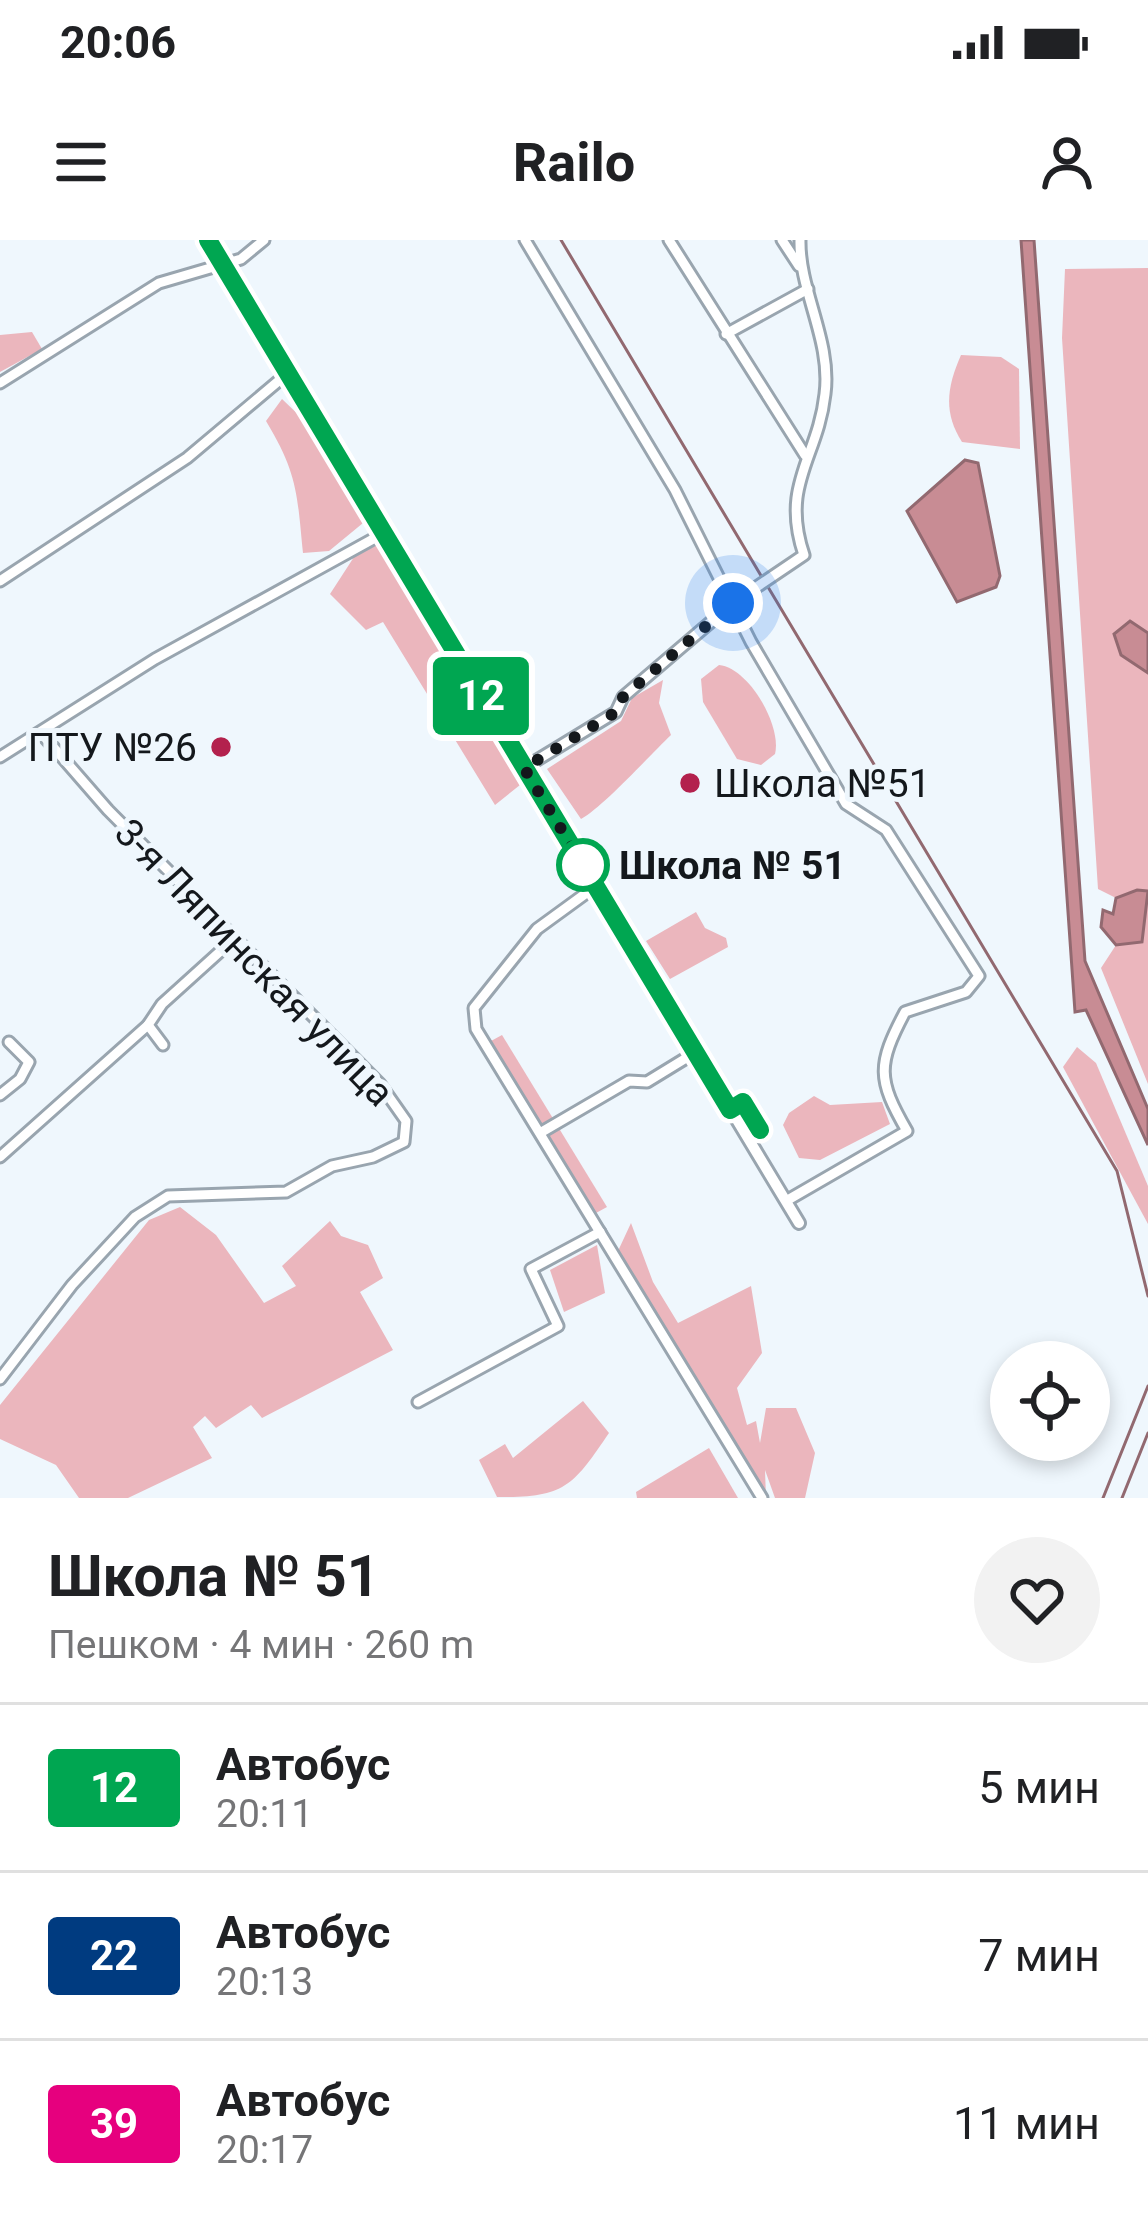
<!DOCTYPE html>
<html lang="ru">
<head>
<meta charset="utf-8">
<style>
  :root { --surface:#fff; --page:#f2f2f2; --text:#202124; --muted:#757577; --line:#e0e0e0 }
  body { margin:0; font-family:Roboto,sans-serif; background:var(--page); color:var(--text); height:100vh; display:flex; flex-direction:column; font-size:45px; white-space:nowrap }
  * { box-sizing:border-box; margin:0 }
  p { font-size:39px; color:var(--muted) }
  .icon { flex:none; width:66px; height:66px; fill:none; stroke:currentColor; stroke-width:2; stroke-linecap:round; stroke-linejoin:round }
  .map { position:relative; height:1258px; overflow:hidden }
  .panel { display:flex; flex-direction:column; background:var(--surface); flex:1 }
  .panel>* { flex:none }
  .badge { padding:0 24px; border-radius:9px; font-size:42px; line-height:78px }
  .fabs { position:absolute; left:990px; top:1101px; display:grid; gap:24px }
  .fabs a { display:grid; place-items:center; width:120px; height:120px; border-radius:50%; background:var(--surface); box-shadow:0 6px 18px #0003; font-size:60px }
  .you { position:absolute; width:60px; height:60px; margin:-30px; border:9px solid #fff; border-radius:50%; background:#1a73e8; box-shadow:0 0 0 18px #1a73e833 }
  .map>.badge { position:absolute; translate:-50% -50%; box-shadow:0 0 0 6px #fff }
  .round { display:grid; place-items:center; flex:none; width:126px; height:126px; border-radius:63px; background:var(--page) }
  .headline { display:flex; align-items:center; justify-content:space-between; height:204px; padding:0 48px }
  h1 { font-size:57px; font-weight:700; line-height:90px }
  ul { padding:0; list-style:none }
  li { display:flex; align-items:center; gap:36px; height:168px; padding:0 48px; border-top:3px solid var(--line) }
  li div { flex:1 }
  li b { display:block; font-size:45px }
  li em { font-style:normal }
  li .badge { min-width:132px; font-weight:700; text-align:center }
  .status { display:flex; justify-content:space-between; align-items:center; height:84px; padding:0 60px; background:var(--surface); direction:ltr }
  .status svg { height:33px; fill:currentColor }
  header { display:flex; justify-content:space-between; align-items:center; height:156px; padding:0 48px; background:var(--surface); font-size:54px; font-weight:700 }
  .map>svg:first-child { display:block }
  .green { fill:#ebb6bd }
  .water { fill:#c88c94; stroke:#926970; stroke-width:3 }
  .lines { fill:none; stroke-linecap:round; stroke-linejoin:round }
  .stream { stroke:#926970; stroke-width:3 }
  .minor-casing { stroke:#99a5af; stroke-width:15 }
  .tertiary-casing { stroke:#99a5af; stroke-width:16 }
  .minor { stroke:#fff; stroke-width:9 }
  .tertiary { stroke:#fff; stroke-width:10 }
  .line-casing { stroke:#fff; stroke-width:27 }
  .line { stroke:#00a651; stroke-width:18 }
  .walk { stroke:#14181c; stroke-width:12; stroke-dasharray:0 21.6 }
  .poi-dot { fill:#b3214d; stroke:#eff7fd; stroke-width:4.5 }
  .stop-dot { fill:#fff; stroke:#00a651; stroke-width:6 }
  .labels { text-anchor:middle; stroke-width:10; stroke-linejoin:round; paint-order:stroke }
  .poi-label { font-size:39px; fill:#14181c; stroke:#eff7fd; text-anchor:end }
  .stop-label { font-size:39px; font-weight:bold; fill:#14181c; stroke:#eff7fd; text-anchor:start }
  .street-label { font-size:39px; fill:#14181c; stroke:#eff7fd }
</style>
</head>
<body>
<div class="status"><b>20:06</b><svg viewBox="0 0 49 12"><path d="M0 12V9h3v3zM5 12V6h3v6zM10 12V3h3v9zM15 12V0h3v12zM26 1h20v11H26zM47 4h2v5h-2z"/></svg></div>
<header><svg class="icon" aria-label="menu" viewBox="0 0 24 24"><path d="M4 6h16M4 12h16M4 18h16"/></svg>Railo<svg class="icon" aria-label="person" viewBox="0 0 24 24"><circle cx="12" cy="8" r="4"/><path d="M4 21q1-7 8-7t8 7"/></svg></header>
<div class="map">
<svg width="1148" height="1258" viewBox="0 0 1148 1258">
  <rect width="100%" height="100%" fill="#eff7fd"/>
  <g class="green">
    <polygon points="1148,28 1148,393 1130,381 1121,415 1148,433 1148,651 1116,658 1098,649 1062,98 1065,29"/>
    <polygon points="32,92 42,109 0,132 0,95"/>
    <path d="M 961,115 L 1001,117 L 1019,129 L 1020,209 L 962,202 C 943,172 947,147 961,115 Z"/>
    <path d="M 282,159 L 307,183 L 363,283 L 329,311 L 303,313 C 297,254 298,234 266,181 Z"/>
    <polygon points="377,305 520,545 495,565 383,382 366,390 330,354 354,317"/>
    <path d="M 719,425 C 749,428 782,486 775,514 L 761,525 L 737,519 L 703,462 L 701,439 Z"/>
    <path d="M 663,440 L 659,463 L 671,495 C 649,516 603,567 581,579 L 547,529 L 621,481 L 632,458 Z"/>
    <polygon points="1148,655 1148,844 1101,728 1116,705 1141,702"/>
    <polygon points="696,672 705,688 726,698 728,707 670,739 646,701"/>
    <polygon points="502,795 607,967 596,973 491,801"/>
    <polygon points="1077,807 1096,823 1148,946 1148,984 1063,827"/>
    <polygon points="814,856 830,865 882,862 890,884 820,920 799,918 783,885 789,873"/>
    <polygon points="180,967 216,995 264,1063 296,1046 282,1026 330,981 341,996 368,1005 383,1038 360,1052 393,1110 262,1178 251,1165 216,1188 205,1176 193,1187 212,1218 128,1258 79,1258 56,1225 0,1199 0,1165 149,980"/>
    <polygon points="631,983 653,1042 678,1083 751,1046 762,1113 737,1148 747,1185 756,1181 760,1203 766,1168 796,1168 815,1213 805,1258 775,1258 765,1230 766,1258 618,1011"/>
    <polygon points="597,1005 605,1053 564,1072 550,1030"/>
    <path d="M 583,1161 L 609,1193 C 573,1246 565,1258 497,1257 L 479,1220 L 505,1204 L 513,1218 Z"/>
    <polygon points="709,1208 738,1258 637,1258 636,1252"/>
  </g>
  <g class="water">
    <polygon points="1021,0 1034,0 1085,721 1148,869 1148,905 1086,770 1075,772"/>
    <polygon points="965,220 978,223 1000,336 996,347 957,362 907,271"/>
    <polygon points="1130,381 1148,393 1148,433 1121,415 1114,394"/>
    <polygon points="1137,650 1148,651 1142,702 1116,705 1101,687 1103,670 1113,674 1116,658"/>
  </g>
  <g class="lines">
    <g class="stream">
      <polyline points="561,0 763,339"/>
      <polyline points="768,347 1117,931 1148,1056"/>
      <polyline points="1103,1258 1148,1146"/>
      <polyline points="1122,1258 1148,1193"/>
    </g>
    <g class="minor-casing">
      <g id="minor">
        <path d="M 525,0 L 675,250 L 751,402 L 846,564 L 886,590 L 979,736 L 966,752 L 905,772 C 877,825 877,839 907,891 L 786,961"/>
        <polyline points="669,0 805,215"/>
        <polyline points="782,0 799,26"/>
        <polyline points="726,94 808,49"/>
        <polyline points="0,143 159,43 241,19 264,0"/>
        <polyline points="0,341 187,218 288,133"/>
        <polyline points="0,517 155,419 384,293"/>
        <path d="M 524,528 L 616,472 L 623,457 L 733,363 L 804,315 C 780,244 818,218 825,154 C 832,101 799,51 800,0"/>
        <polyline points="596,646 537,689 474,768 476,789 762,1258"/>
        <polyline points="163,805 148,785 162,764 235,698"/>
        <polyline points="0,855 20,839 29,822 9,802"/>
        <polyline points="540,893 629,841 647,842 696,812"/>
        <polyline points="0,917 148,785"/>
        <polyline points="0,1139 72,1045 135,977 168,956 286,952 332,926 373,917 404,902 406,881 380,844 108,570 41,493"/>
        <polyline points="418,1162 558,1086 531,1029 600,992"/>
      </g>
    </g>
    <g class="tertiary-casing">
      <polyline id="tertiary" points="208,0 799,983"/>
    </g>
    <use href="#minor" class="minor"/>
    <use href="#tertiary" class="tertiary"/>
  </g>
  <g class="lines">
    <g class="line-casing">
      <polyline id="line" points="208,0 730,870 743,862 760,890"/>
    </g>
    <use href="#line" class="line"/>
    <polyline class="walk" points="583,625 524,528 616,472 623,457 733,363"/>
  </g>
  <g class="poi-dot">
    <circle cx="221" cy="507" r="12"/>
    <circle cx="690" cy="543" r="12"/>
  </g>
  <circle class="stop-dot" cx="583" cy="625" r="24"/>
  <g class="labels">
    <g class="poi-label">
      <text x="197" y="521">ПТУ №26</text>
      <text x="714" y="557" text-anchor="start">Школа №51</text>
    </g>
    <g class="stop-label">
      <text x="619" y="639">Школа № 51</text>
    </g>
    <g class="street-label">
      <text transform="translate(255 722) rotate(46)" y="14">3-я Ляпинская улица</text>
    </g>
  </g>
</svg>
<div class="fabs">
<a><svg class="icon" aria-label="locate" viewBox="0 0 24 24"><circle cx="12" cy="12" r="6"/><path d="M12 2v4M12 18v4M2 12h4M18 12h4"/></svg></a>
</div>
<div class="you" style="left:733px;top:363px"></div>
<b class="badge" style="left:481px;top:456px;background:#00a651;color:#fff">12</b>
</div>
<section class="panel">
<div class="headline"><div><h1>Школа № 51</h1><p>Пешком · 4 мин · 260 m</p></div><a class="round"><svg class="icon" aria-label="heart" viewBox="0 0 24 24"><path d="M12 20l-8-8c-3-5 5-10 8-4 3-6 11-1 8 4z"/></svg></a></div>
<ul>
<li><span class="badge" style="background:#00a651;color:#fff">12</span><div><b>Автобус</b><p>20:11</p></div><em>5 мин</em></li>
<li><span class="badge" style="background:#003b80;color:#fff">22</span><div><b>Автобус</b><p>20:13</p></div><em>7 мин</em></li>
<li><span class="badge" style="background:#e6007e;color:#fff">39</span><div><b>Автобус</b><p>20:17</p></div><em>11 мин</em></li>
</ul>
</section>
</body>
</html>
